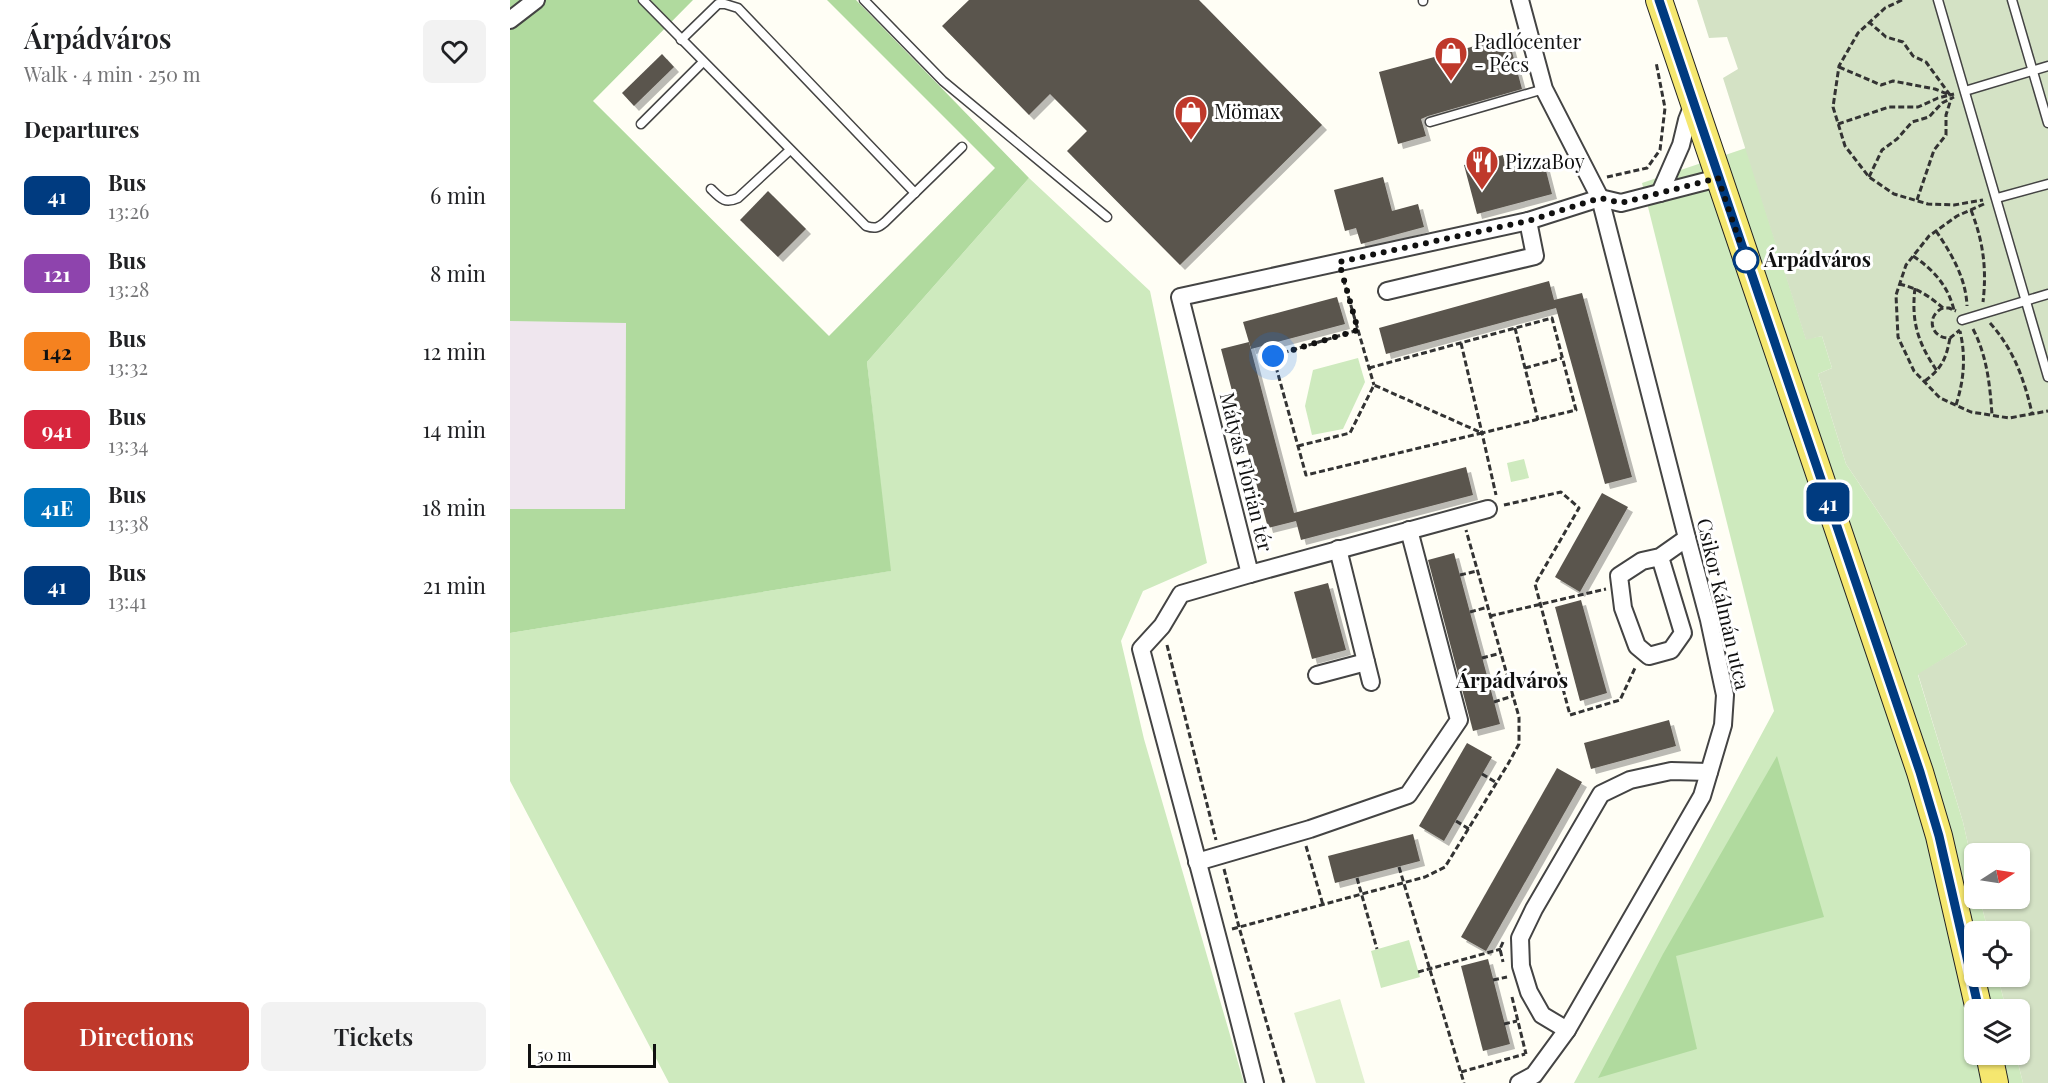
<!DOCTYPE html>
<html lang="en">
<head>
<meta charset="utf-8">
<style>
  :root { --surface:#fff; --page:#f2f2f2; --text:#202124; --muted:#757577; --accent:#bf392b }
  body { margin:0; font-family:"Playfair Display",serif; background:var(--page); color:var(--text); height:100vh; display:flex; flex-direction:column; font-size:22px; white-space:nowrap }
  * { box-sizing:border-box; margin:0 }
  p { font-size:20px; color:var(--muted) }
  .icon { flex:none; width:33px; height:33px; fill:none; stroke:currentColor; stroke-width:2; stroke-linecap:round; stroke-linejoin:round }
  .map { position:relative; flex:1; overflow:hidden }
  .sheet { display:flex; flex-direction:column; background:var(--surface); width:510px }
  .sheet>* { flex:none }
  .badge { padding:0 12px; border-radius:9px; font-size:21px; line-height:39px }
  .needle { width:39px; rotate:78deg }
  .buttons { position:absolute; left:1454px; top:843px; display:grid; gap:12px }
  .buttons a { display:grid; place-items:center; width:66px; height:66px; border-radius:9px; background:var(--surface); box-shadow:0 2px 4px #0004; font-size:30px }
  .scale { position:absolute; left:18px; bottom:15px; width:128px; box-sizing:border-box; padding-left:6px; border:3px solid #111; border-top:0; font-size:16px; line-height:21px; white-space:nowrap; color:#111; -webkit-text-stroke:4px #fff; paint-order:stroke }
  .you { position:absolute; width:30px; height:30px; margin:-15px; border:4px solid #fff; border-radius:50%; background:#1a73e8; box-shadow:0 0 0 9px #1a73e833 }
  .map>.badge { position:absolute; translate:-50% -50%; box-shadow:0 0 0 3px #fff }
  h2 { padding:0 24px; font-size:22px; line-height:54px }
  .round { display:grid; place-items:center; flex:none; width:63px; height:63px; border-radius:9px; background:var(--page) }
  .head { display:flex; align-items:center; justify-content:space-between; height:102px; padding:0 24px }
  h1 { font-size:28px; font-weight:600; line-height:45px }
  .primary-button { display:flex; gap:12px; margin-top:auto; padding:12px 24px }
  .primary-button a { flex:1; height:69px; border-radius:9px; background:var(--accent); color:#fff; font-size:24px; font-weight:600; line-height:69px; text-align:center }
  .primary-button a+a { background:var(--page); color:var(--text) }
  ul { padding:0; list-style:none }
  li { display:flex; align-items:center; gap:18px; height:78px; padding:0 24px }
  li div { flex:1 }
  li b { display:block; font-size:22px }
  li em { font-style:normal }
  li .badge { min-width:66px; font-weight:700; text-align:center }
  main { display:flex; flex:1; min-height:0 }
  .map>svg:first-child { display:block }
  .industrial { fill:#efe6ee }
  .green { fill:#ceeabe }
  .forest { fill:#b0da9e }
  .cemetery { fill:#d4e2c5 }
  .pitch { fill:#e1f1d0 }
  .building { fill:#5a544d; filter:url(#shadow) }
  .lines { fill:none; stroke-linecap:round; stroke-linejoin:round }
  .lane-casing { stroke:#444; stroke-width:11 }
  .street-casing { stroke:#444; stroke-width:20 }
  .primary-casing { stroke:#222; stroke-width:28 }
  .path { stroke:#333; stroke-width:3; stroke-dasharray:6 3; stroke-linecap:butt }
  .lane { stroke:#fff; stroke-width:8 }
  .street { stroke:#fff; stroke-width:16 }
  .primary { stroke:#f5e76f; stroke-width:26 }
  .line-casing { stroke:#fff; stroke-width:14 }
  .line { stroke:#003b80; stroke-width:9 }
  .walk { stroke:#111; stroke-width:6; stroke-dasharray:0 10.8 }
  .stop-dot { fill:#fff; stroke:#003b80; stroke-width:3 }
  .labels { text-anchor:middle; stroke-width:6; stroke-linejoin:round; paint-order:stroke }
  .poi-label { font-size:20px; fill:#111; stroke:#fff; text-anchor:start }
  .stop-label { font-size:20px; font-weight:bold; fill:#111; stroke:#fff; text-anchor:start }
  .street-label { font-size:20px; fill:#111; stroke:#fff }
  .neighbourhood-label { font-size:21px; font-weight:bold; fill:#111; stroke:#fff }
</style>
</head>
<body>
<main>
<section class="sheet">
<div class="head"><div><h1>Árpádváros</h1><p>Walk · 4 min · 250 m</p></div><a class="round"><svg class="icon" aria-label="heart" viewBox="0 0 24 24"><path d="M12 20l-8-8c-3-5 5-10 8-4 3-6 11-1 8 4z"/></svg></a></div>
<h2>Departures</h2>
<ul>
<li><span class="badge" style="background:#003b80;color:#fff">41</span><div><b>Bus</b><p>13:26</p></div><em>6 min</em></li>
<li><span class="badge" style="background:#8e44ad;color:#fff">121</span><div><b>Bus</b><p>13:28</p></div><em>8 min</em></li>
<li><span class="badge" style="background:#f58220;color:#111">142</span><div><b>Bus</b><p>13:32</p></div><em>12 min</em></li>
<li><span class="badge" style="background:#d7263d;color:#fff">941</span><div><b>Bus</b><p>13:34</p></div><em>14 min</em></li>
<li><span class="badge" style="background:#0072bc;color:#fff">41E</span><div><b>Bus</b><p>13:38</p></div><em>18 min</em></li>
<li><span class="badge" style="background:#003b80;color:#fff">41</span><div><b>Bus</b><p>13:41</p></div><em>21 min</em></li>
</ul>
<div class="primary-button"><a>Directions</a><a>Tickets</a></div>
</section>
<div class="map">
<svg width="1538" height="1083" viewBox="0 0 1538 1083">
  <defs>
    <filter id="shadow"><feDropShadow dx="5" dy="5" stdDeviation="0" flood-color="#0004"/></filter>
  </defs>
  <rect width="100%" height="100%" fill="#fffef5"/>
  <polygon class="industrial" points="0,321 116,322 115,510 0,509"/>
  <g class="green">
    <polygon points="1236,148 1296,339 1312,336 1322,368 1308,374 1336,464 1457,644 1408,675 1453,822 1464,871 1464,898 1470,899 1478,931 1494,929 1495,931 1464,932 1464,976 1488,977 1496,1009 1464,1010 1464,1054 1506,1055 1513,1083 1064,1083 1264,711 1132,183"/>
    <polygon points="519,178 640,291 697,563 633,591 611,641 634,739 734,1083 159,1083 0,781 0,633 380,571 357,362"/>
    <polygon points="848,358 855,382 833,429 802,435 795,406 803,370"/>
    <polygon points="1014,459 1019,478 1001,482 997,463"/>
    <polygon points="899,940 910,977 871,988 861,951"/>
  </g>
  <g class="forest">
    <polygon points="0,0 183,0 83,101 319,336 485,168 317,0 346,0 519,178 357,362 381,571 0,633 0,509 115,509 116,323 0,321"/>
    <polygon points="1267,756 1314,917 1166,956 1187,1049 1088,1078 1153,954"/>
  </g>
  <polygon class="cemetery" points="1187,0 1538,0 1538,1083 1513,1083 1506,1055 1509,1054 1509,1010 1496,1009 1488,977 1509,976 1509,932 1495,931 1494,929 1478,931 1470,899 1509,898 1509,854 1464,854 1464,871 1453,822 1408,674 1457,644 1336,464 1308,374 1322,368 1312,336 1296,340 1213,78 1228,69 1217,37 1199,38"/>
  <polygon class="pitch" points="830,999 855,1083 806,1083 784,1013"/>
  <g class="building">
    <polygon points="459,0 689,0 812,125 670,265 557,151 577,131 540,94 519,115 432,26"/>
    <polygon points="998,37 1012,89 918,116 911,119 916,136 888,144 869,72"/>
    <polygon points="152,54 164,67 124,106 112,93"/>
    <polygon points="993,155 996,169 1033,159 1042,194 967,214 954,165"/>
    <polygon points="873,177 882,211 908,204 914,227 851,244 846,228 835,231 824,190"/>
    <polygon points="258,191 296,229 268,257 230,220"/>
    <polygon points="1039,281 1044,300 1072,293 1122,477 1095,484 1046,308 876,354 869,328"/>
    <polygon points="827,297 835,324 741,349 733,322"/>
    <polygon points="739,342 784,513 956,467 963,495 791,540 786,521 758,528 711,349"/>
    <polygon points="1092,493 1118,507 1070,592 1045,577"/>
    <polygon points="944,553 990,724 963,731 918,560"/>
    <polygon points="818,583 836,650 802,659 784,592"/>
    <polygon points="1071,600 1097,693 1070,701 1045,607"/>
    <polygon points="1159,720 1166,746 1081,769 1074,743"/>
    <polygon points="957,743 982,757 934,841 909,826"/>
    <polygon points="1047,768 1072,782 976,951 951,937"/>
    <polygon points="903,834 910,861 825,883 818,856"/>
    <polygon points="978,959 1000,1044 973,1051 951,966"/>
  </g>
  <g class="lines">
    <g class="lane-casing">
      <g id="lane">
        <path d="M 133,0 L 356,226 C 365,229 368,228 375,222 L 452,147"/>
        <polyline points="354,0 433,81 597,217"/>
        <polyline points="913,0 913,1"/>
        <polyline points="1428,0 1538,377"/>
        <polyline points="1502,0 1538,123"/>
        <polyline points="171,40 208,4 215,4 228,8 405,193"/>
        <polyline points="1455,91 1538,66"/>
        <polyline points="920,122 1034,89"/>
        <polyline points="131,124 193,62"/>
        <path d="M 201,189 C 211,199 215,204 228,198 L 280,150"/>
        <polyline points="1487,198 1538,184"/>
        <polyline points="1452,320 1538,294"/>
      </g>
    </g>
    <g class="street-casing">
      <g id="street">
        <polyline points="0,20 26,0"/>
        <polyline points="1150,193 1171,145 1177,120 1184,102"/>
        <polyline points="1090,198 1111,203 1208,178"/>
        <polyline points="877,291 1025,256 1018,221"/>
        <polyline points="978,509 740,574 670,297 1018,221 1090,198"/>
        <polyline points="828,549 861,682"/>
        <polyline points="1150,557 1132,561 1109,576 1113,608 1127,646 1139,656 1161,650 1173,633 1150,557 1177,538"/>
        <path d="M 740,574 L 671,594 L 652,626 L 631,649 C 669,794 709,938 745,1083"/>
        <polyline points="807,675 856,662"/>
        <polyline points="687,862 800,829 898,795 949,720 899,530"/>
        <polyline points="1057,1030 1032,1015 1019,992 1011,966 1010,938 1024,909 1091,794 1120,780 1161,771 1199,772"/>
        <polyline points="1009,1083 1024,1075 1057,1030 1192,796 1213,725 1215,695 1199,620 1177,538 1090,198 1034,89 1010,0"/>
      </g>
    </g>
    <g class="primary-casing">
      <g id="primary">
        <polyline points="1149,0 1410,772 1429,836 1469,1010"/>
        <polyline points="1479,1054 1485,1083"/>
      </g>
    </g>
    <g class="path">
      <polyline points="1392,0 1375,8 1348,33 1329,66 1323,107 1335,146 1359,177 1384,194 1418,204 1444,205 1473,200"/>
      <polyline points="1329,67 1371,85 1383,81 1425,89 1440,95 1416,62 1403,56 1393,42 1376,37 1359,22"/>
      <polyline points="1328,124 1379,107 1408,107 1428,98 1444,94"/>
      <polyline points="1097,177 1137,168 1150,150 1155,108 1146,62"/>
      <polyline points="1359,177 1372,150 1387,139 1402,122 1419,117 1432,103 1444,97"/>
      <polyline points="1407,200 1424,150 1436,135 1436,115 1441,99"/>
      <polyline points="1474,204 1447,216 1419,236 1396,265 1386,295 1388,337 1404,371 1430,398 1461,412 1499,418 1538,411"/>
      <path d="M 1461,210 C 1473,241 1477,268 1473,302"/>
      <path d="M 1426,231 C 1441,253 1456,278 1457,306"/>
      <path d="M 1403,256 C 1424,270 1438,286 1444,310"/>
      <path d="M 1389,284 C 1407,288 1419,296 1433,308 L 1439,308 L 1446,311"/>
      <path d="M 1405,288 C 1401,322 1408,343 1427,371"/>
      <path d="M 1433,308 C 1415,316 1421,339 1440,338 L 1450,330"/>
      <path d="M 1480,323 C 1504,350 1514,379 1522,413"/>
      <polyline points="1005,328 1028,420"/>
      <path d="M 1463,329 C 1477,356 1480,385 1482,415"/>
      <polyline points="848,330 864,385"/>
      <polyline points="951,343 972,433"/>
      <polyline points="859,368 1042,318 1066,410 972,433 986,495"/>
      <polyline points="1015,368 1052,358"/>
      <path d="M 1415,381 C 1432,368 1436,359 1440,338"/>
      <path d="M 1446,405 C 1454,380 1456,357 1450,331"/>
      <polyline points="788,446 840,433 864,385 972,433 796,475 763,356 848,330 833,278"/>
      <polyline points="994,505 1051,492 1069,508 1025,584 1060,715 1110,700 1126,666"/>
      <polyline points="950,575 967,571"/>
      <polyline points="960,612 978,607"/>
      <polyline points="980,616 1096,589"/>
      <polyline points="657,645 706,840"/>
      <polyline points="972,658 991,653"/>
      <polyline points="984,702 1003,696"/>
      <polyline points="972,774 987,783"/>
      <polyline points="946,821 959,829"/>
      <polyline points="796,846 813,905"/>
      <polyline points="889,867 954,1083"/>
      <polyline points="714,869 729,927 774,1083"/>
      <polyline points="847,878 867,949"/>
      <polyline points="722,929 915,877 935,867 998,764 1009,744 1009,717 956,530"/>
      <polyline points="993,942 990,949 993,962"/>
      <polyline points="908,972 991,949"/>
      <polyline points="983,980 997,977"/>
      <polyline points="1002,997 1016,1054"/>
      <polyline points="994,1024 1007,1021"/>
      <polyline points="951,1072 1015,1054"/>
    </g>
    <use href="#lane" class="lane"/>
    <use href="#street" class="street"/>
    <use href="#primary" class="primary"/>
  </g>
  <g class="lines">
    <g class="line-casing">
      <polyline id="line" points="1149,0 1410,772 1429,836 1469,1010"/>
    </g>
    <use href="#line" class="line"/>
    <polyline class="walk" points="763,356 848,330 829,262 1018,221 1090,198 1111,203 1208,178 1236,260"/>
  </g>
  <defs>
    <g id="shop-pin" transform="scale(1.725)"><path d="M0 17L-7.5 6A9.5 9.5 0 1 1 7.5 6Z" fill="#bf392b" stroke="#fff"/><path d="M-5-2.5h2.3a2.7 3.5 0 0 1 5.4 0H5L5.5 6h-11ZM-1.5-2.5h3a1.5 2.3 0 0 0-3 0Z" fill="#fff"/></g>
    <g id="restaurant-pin" transform="scale(1.725)"><path d="M0 17L-7.5 6A9.5 9.5 0 1 1 7.5 6Z" fill="#bf392b" stroke="#fff"/><path d="M-5-6h1v4h1v-4h1v4h1v-4h1v5L-1.5 .5V6h-2V.5L-5-1ZM5-6V6H3V1.5H1.5Q1.5-4 5-6Z" fill="#fff"/></g>
  </defs>
  <g fill-rule="evenodd">
    <use href="#shop-pin" x="941" y="53"/>
    <use href="#shop-pin" x="681" y="112"/>
    <use href="#restaurant-pin" x="972" y="162"/>
  </g>
  <circle class="stop-dot" cx="1236" cy="260" r="12"/>
  <g class="labels">
    <g class="poi-label">
      <text x="964" y="49">Padlócenter<tspan x="964" dy="23">- Pécs</tspan></text>
      <text x="704" y="119">Mömax</text>
      <text x="995" y="169">PizzaBoy</text>
    </g>
    <g class="stop-label">
      <text x="1254" y="267">Árpádváros</text>
    </g>
    <g class="street-label">
      <text transform="translate(736 472) rotate(76)" y="7">Mátyás Flórián tér</text>
      <text transform="translate(1213 604) rotate(77)" y="7">Csikor Kálmán utca</text>
    </g>
    <g class="neighbourhood-label">
      <text x="1002" y="688">Árpádváros</text>
    </g>
  </g>
</svg>
<div class="buttons">
<a><svg class="needle" viewBox="-14 -14 28 28"><path d="M0-13l5 13h-10z" fill="#e53935"/><path d="M0 13l5-13h-10z" fill="#757577"/></svg></a>
<a><svg class="icon" aria-label="locate" viewBox="0 0 24 24"><circle cx="12" cy="12" r="6"/><path d="M12 2v4M12 18v4M2 12h4M18 12h4"/></svg></a>
<a><svg class="icon" aria-label="layers" viewBox="0 0 24 24"><path d="M12 4l9 5-9 5-9-5zM3 14l9 5 9-5"/></svg></a>
</div>
<div class="scale">50 m</div>
<div class="you" style="left:763px;top:356px"></div>
<b class="badge" style="left:1318px;top:502px;background:#003b80;color:#fff">41</b>
</div>
</main>
</body>
</html>
